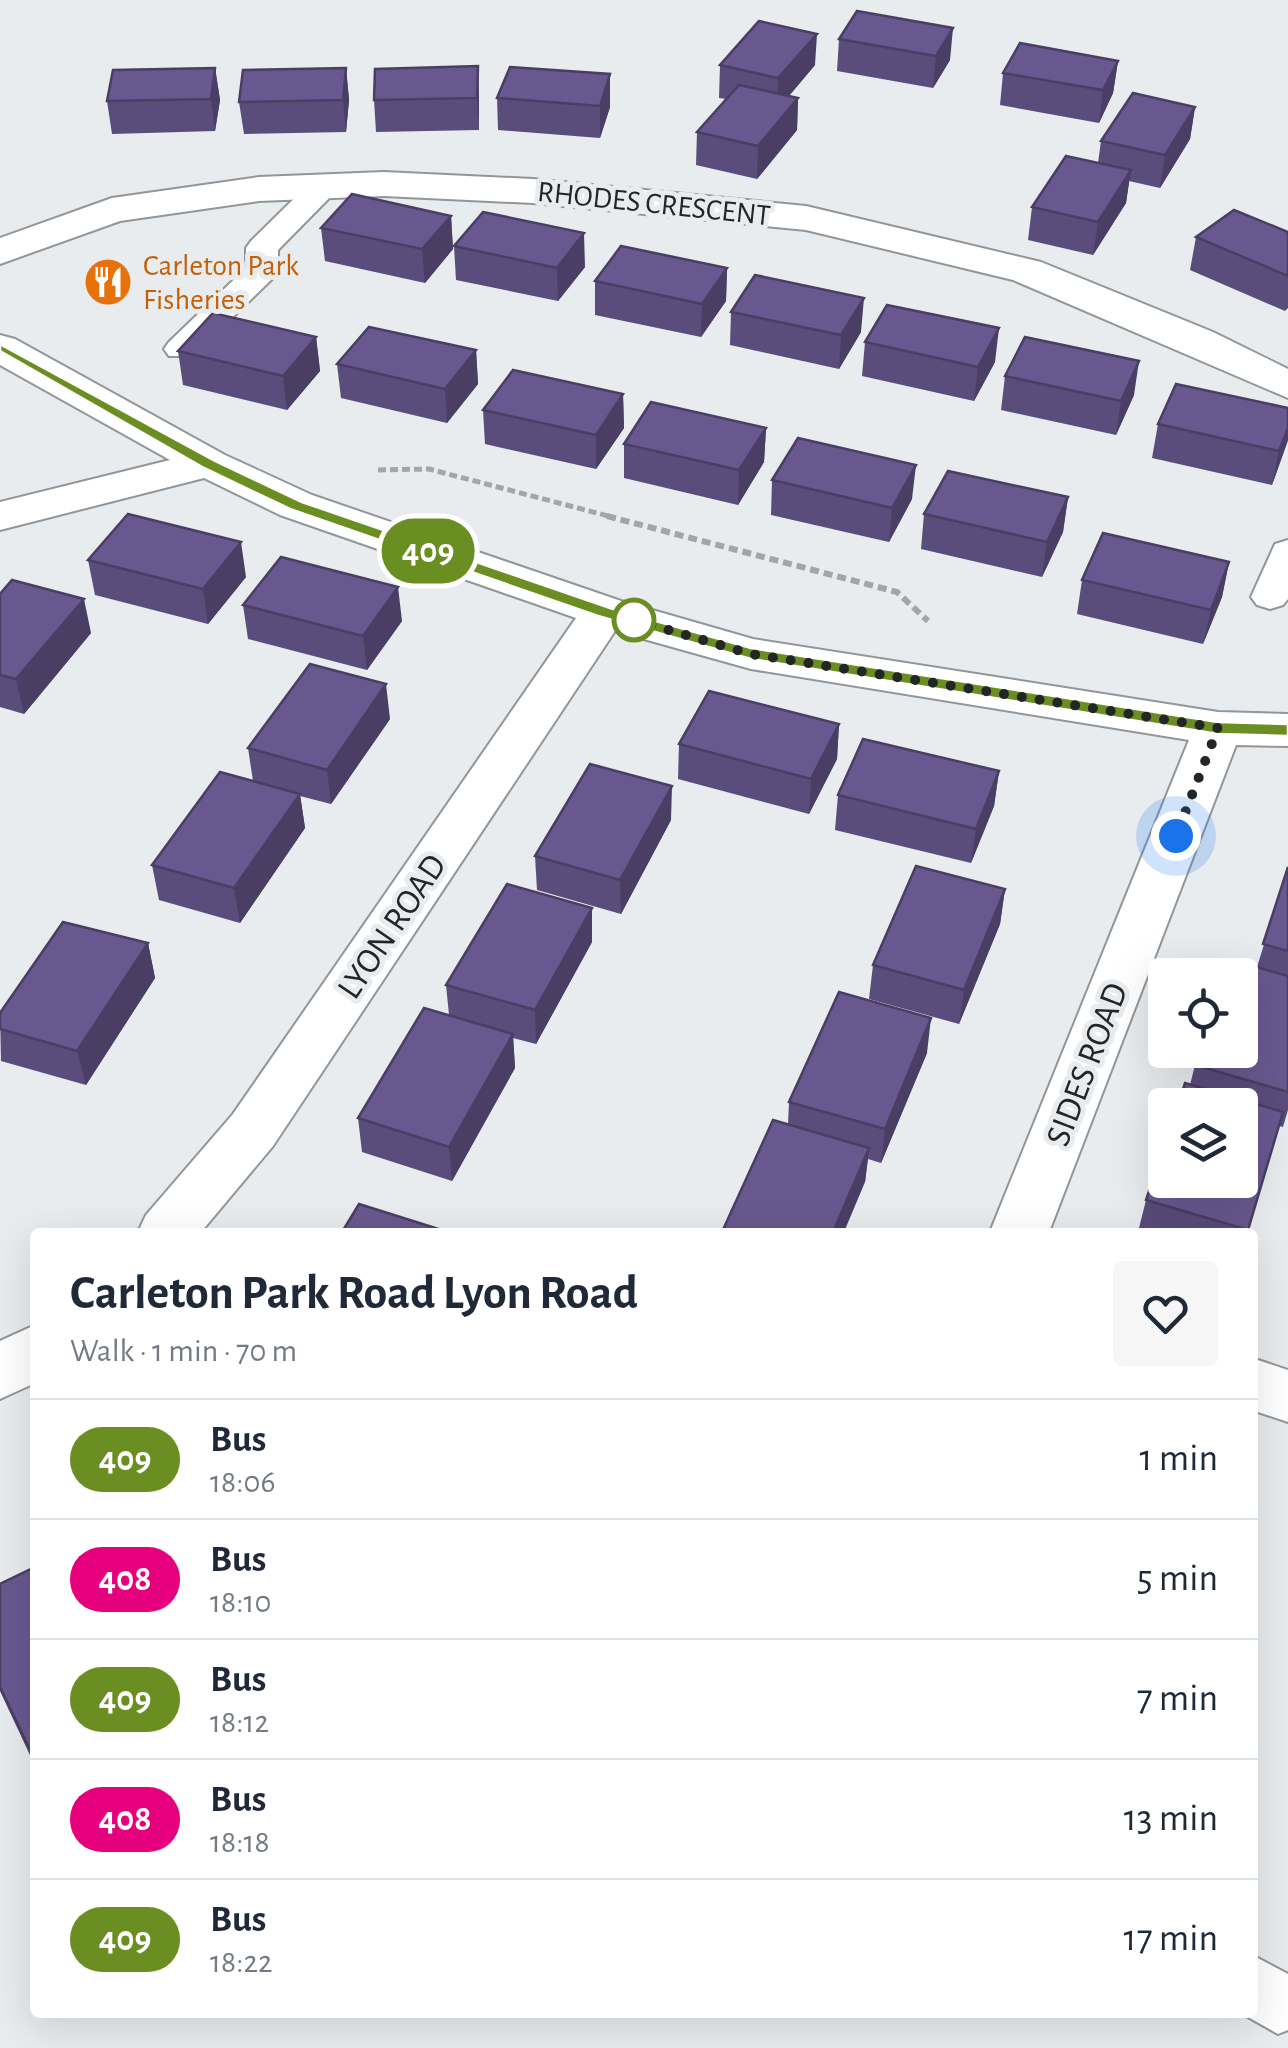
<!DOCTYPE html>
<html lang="en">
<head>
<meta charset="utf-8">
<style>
  :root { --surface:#fff; --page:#f6f6f7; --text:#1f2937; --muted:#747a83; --line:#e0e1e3 }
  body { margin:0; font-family:"Alegreya Sans",sans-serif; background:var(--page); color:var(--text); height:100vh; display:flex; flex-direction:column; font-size:38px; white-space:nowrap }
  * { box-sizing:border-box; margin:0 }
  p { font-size:32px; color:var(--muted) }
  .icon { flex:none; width:55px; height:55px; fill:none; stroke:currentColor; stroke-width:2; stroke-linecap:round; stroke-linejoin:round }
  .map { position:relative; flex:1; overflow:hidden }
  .panel { position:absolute; left:30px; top:1228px; width:1228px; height:790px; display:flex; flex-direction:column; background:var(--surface); border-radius:10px; box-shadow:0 10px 40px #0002 }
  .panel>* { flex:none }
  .badge { padding:0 20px; border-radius:32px; font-size:35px; line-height:65px }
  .fabs { position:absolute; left:1148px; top:958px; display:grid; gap:20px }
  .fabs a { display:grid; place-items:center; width:110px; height:110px; border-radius:10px; background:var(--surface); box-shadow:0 10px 40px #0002; font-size:50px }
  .you { position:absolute; width:50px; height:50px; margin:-25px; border:8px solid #fff; border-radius:50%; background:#1a73e8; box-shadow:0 0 0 15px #1a73e833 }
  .map>.badge { position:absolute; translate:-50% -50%; box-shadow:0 0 0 5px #fff }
  .round { display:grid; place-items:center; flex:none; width:105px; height:105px; border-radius:10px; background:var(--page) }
  .head { display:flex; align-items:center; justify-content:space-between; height:170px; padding:0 40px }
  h1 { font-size:48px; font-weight:700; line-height:75px }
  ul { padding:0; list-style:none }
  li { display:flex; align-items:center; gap:30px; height:120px; padding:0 40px; border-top:2px solid var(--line) }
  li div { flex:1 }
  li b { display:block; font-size:38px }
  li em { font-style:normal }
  li .badge { min-width:110px; font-weight:700; text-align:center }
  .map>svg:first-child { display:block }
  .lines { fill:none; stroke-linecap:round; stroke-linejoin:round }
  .lane-casing { stroke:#929698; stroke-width:4 }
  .street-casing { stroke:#929698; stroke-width:4 }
  .path-far1 { stroke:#a2a6a8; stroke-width:5; stroke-dasharray:8 4; stroke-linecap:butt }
  .path { stroke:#a2a6a8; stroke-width:6; stroke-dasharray:9 5; stroke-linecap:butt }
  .lane { fill:#fff; fill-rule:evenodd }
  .street { fill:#fff; fill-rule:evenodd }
  .wall { fill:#5a4c7b }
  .shaded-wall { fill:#4a3e64 }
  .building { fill:#69588f; stroke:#4a3e64; stroke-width:2.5 }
  .line { fill:#6b8e23; stroke:#fff; stroke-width:2.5 }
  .walk { stroke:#232526; stroke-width:10; stroke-dasharray:0 18 }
  .stop-dot { fill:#fff; stroke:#6b8e23; stroke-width:5 }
  .labels { text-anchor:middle; stroke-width:10; stroke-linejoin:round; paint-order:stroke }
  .far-street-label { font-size:30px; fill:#232526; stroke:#e8ecef }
  .far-food-label { font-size:30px; fill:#c56008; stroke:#e8ecef; text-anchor:start }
  .street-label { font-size:35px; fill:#232526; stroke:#e8ecef }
</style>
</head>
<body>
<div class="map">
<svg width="1288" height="2048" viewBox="0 0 1288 2048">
  <rect width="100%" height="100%" fill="#e8ecef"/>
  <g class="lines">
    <g class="lane-casing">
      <g id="lane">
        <polygon points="323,179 334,181 339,188 278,250 278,270 274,277 193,356 169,356 164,349 169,342 246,268 246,248 251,241 312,181"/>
        <polygon points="1288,540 1288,599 1283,605 1270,609 1257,605 1251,597 1275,544"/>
        <polygon points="1252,1955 1288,1974 1288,2030 1278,2034 1239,2012 1252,2012"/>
      </g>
    </g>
    <g class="street-casing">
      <g id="street">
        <polygon points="384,172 533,179 806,206 1041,262 1213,332 1288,369 1288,398 1013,280 806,230 533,203 384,196 259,201 120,221 0,264 0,238 112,198 259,177"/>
        <polygon points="0,335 15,339 225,455 312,495 621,601 753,639 1218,712 1288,714 1288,746 1236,745 1049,1232 990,1232 1189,740 751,669 615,631 273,1146 201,1232 138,1232 146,1215 233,1114 576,618 280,515 204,478 0,530 0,502 170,460 0,365"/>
        <polygon points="35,1325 35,1383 0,1399 0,1341"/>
        <polygon points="1252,1358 1288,1370 1288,1422 1252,1410"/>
      </g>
    </g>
    <polyline class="path-far1" points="378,470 429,469 616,518"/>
    <polyline class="path" points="607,516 897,592 928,621"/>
    <use href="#lane" class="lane"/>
    <use href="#street" class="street"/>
  </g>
  <g class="wall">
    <polygon points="857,11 950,60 933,88 837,71 839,39"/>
    <polygon points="1118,61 1113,93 1099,123 1000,105 1003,73"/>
    <polygon points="720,65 815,65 789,96 798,98 797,130 757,179 696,165 697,132 726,99 719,98"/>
    <polygon points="478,66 479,130 376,132 374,100"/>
    <polygon points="215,68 220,100 215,131 112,134 107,101"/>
    <polygon points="346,68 349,100 346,132 244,134 239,102"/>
    <polygon points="610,74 610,107 600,138 498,130 497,98"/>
    <polygon points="1195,107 1190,139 1160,188 1129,181 1126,203 1093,255 1028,240 1032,207 1098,163 1101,141"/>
    <polygon points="451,216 453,249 425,283 325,261 321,228"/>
    <polygon points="1288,232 1288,308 1285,311 1190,270 1196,237"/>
    <polygon points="454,246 585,267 558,301 456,280"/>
    <polygon points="727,268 726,301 701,337 595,315 595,281"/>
    <polygon points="731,312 861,332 839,369 730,345"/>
    <polygon points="316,337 320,371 287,410 183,385 178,351"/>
    <polygon points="865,342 995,362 974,401 862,376"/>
    <polygon points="476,350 478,384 447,423 341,398 337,364"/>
    <polygon points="1005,376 1134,395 1116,435 1001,410"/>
    <polygon points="623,394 624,428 596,469 485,444 483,410"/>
    <polygon points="1158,424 1288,440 1272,485 1152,458"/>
    <polygon points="766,428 764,462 738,505 624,478 624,444"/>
    <polygon points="772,480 912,499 889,542 771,515"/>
    <polygon points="1068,497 1063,532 1042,577 921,549 924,514"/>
    <polygon points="88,560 246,577 208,624 95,595"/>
    <polygon points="1229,562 1222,597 1203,644 1077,614 1082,580"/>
    <polygon points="0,594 91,633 24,714 0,707"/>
    <polygon points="243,605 402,621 367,670 248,639"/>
    <polygon points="390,719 331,804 300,796 305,828 240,923 159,900 152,865 253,781 248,748"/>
    <polygon points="839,724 837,759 809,814 678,779 679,744"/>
    <polygon points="999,771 994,806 971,863 835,830 838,795"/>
    <polygon points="671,820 621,914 537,890 535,856"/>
    <polygon points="1288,867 1288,1110 1283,1127 1279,1126 1247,1232 1138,1232 1146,1200 1190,1085 1195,1065 1257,967"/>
    <polygon points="1005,889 1000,924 959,1024 869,999 873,965"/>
    <polygon points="592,908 592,942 536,1044 513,1038 515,1068 452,1181 362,1152 358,1118 449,1015 446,985"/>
    <polygon points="148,943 155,978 86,1085 1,1061 0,1013"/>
    <polygon points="927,1053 881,1163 868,1159 865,1182 788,1125 789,1102"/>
    <polygon points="35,1567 35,1766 0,1691 0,1584"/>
  </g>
  <g class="shaded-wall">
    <polygon points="953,28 950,60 933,88 936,56"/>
    <polygon points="817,34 815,65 777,110 778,78"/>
    <polygon points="1118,61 1113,93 1099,123 1103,90"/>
    <polygon points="478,66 479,98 479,130 477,98"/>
    <polygon points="215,68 220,100 215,131 211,99"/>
    <polygon points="346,68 349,100 346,132 343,100"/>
    <polygon points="610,74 610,107 600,138 600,106"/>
    <polygon points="798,98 797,130 757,179 758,146"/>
    <polygon points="1195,107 1190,139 1160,188 1165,155"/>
    <polygon points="1131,170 1126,203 1093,255 1098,222"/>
    <polygon points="451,216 453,249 425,283 422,249"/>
    <polygon points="584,233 585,267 558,301 557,268"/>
    <polygon points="727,268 726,301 701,337 702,304"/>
    <polygon points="864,298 861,332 839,369 841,335"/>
    <polygon points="999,328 995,362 974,401 978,367"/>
    <polygon points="316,337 320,371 287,410 283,376"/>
    <polygon points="476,350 478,384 447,423 445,389"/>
    <polygon points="1139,361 1134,395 1116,435 1121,401"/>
    <polygon points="623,394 624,428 596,469 596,435"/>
    <polygon points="766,428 764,462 738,505 739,470"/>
    <polygon points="1288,428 1288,440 1272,485 1279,451"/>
    <polygon points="916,465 912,499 889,542 892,508"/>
    <polygon points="1068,497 1063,532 1042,577 1047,542"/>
    <polygon points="241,542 246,577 208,624 203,589"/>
    <polygon points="1229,562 1222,597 1203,644 1211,610"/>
    <polygon points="398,587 402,621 367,670 363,636"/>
    <polygon points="84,599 91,633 24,714 16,679"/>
    <polygon points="386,684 390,719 331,804 327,770"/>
    <polygon points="839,724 837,759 809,814 811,779"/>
    <polygon points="999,771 994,806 971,863 976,829"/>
    <polygon points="672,786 671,820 621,914 620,880"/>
    <polygon points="300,794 305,828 240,923 234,888"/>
    <polygon points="1005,889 1000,924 959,1024 964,990"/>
    <polygon points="592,908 592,942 536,1044 535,1010"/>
    <polygon points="148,943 155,978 86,1085 77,1051"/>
    <polygon points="931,1018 927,1053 881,1163 885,1129"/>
    <polygon points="513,1034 515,1068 452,1181 449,1147"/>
    <polygon points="869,1148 865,1182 844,1232 833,1232"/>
  </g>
  <g class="building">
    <polygon points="857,11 953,28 936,56 839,39"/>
    <polygon points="759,21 817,34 778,78 720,65"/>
    <polygon points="1020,43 1118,61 1103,90 1003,73"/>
    <polygon points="478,66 477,98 374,100 375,69"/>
    <polygon points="510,67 610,74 600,106 497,98"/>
    <polygon points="215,68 211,99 107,101 113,70"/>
    <polygon points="346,68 343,100 239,102 243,70"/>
    <polygon points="739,85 798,98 758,146 697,132"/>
    <polygon points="1133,93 1195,107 1165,155 1101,141"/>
    <polygon points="1066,156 1131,170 1098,222 1032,207"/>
    <polygon points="352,194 451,216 422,249 321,228"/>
    <polygon points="1234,210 1288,232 1288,276 1196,237"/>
    <polygon points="483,212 584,233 557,268 454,246"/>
    <polygon points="621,246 727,268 702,304 595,281"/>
    <polygon points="755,275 864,298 841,335 731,312"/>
    <polygon points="887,305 999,328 978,367 865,342"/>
    <polygon points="213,313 316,337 283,376 178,351"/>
    <polygon points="369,327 476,350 445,389 337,364"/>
    <polygon points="1025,337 1139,361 1121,401 1005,376"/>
    <polygon points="513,370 623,394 596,435 483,410"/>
    <polygon points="1176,384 1288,408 1288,428 1279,451 1158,424"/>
    <polygon points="651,402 766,428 739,470 624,444"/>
    <polygon points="798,438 916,465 892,508 772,480"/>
    <polygon points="948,471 1068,497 1047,542 924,514"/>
    <polygon points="128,514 241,542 203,589 88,560"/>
    <polygon points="1103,533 1229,562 1211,610 1082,580"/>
    <polygon points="281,557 398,587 363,636 243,605"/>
    <polygon points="12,580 84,599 16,679 0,675 0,594"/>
    <polygon points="310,664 386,684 327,770 248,748"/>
    <polygon points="709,691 839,724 811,779 679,744"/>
    <polygon points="863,739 999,771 976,829 838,795"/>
    <polygon points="590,764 672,786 620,880 535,856"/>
    <polygon points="220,772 300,794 234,888 152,865"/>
    <polygon points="916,866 1005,889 964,990 873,965"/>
    <polygon points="1288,867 1288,951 1263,944"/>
    <polygon points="507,884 592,908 535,1010 446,985"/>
    <polygon points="63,922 148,943 77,1051 0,1029 0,1013"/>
    <polygon points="1231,960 1288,976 1288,1092 1195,1065 1200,1050 1240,1050 1240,975 1226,975"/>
    <polygon points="839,992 931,1018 885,1129 789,1102"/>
    <polygon points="424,1008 513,1034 449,1147 358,1118"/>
    <polygon points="1185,1083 1283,1112 1248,1230 1146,1200 1165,1144 1165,1180 1240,1180 1240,1105 1178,1105"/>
    <polygon points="773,1120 869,1148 833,1232 722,1232"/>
    <polygon points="359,1204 448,1232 342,1232"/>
    <polygon points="35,1567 35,1750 31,1752 0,1687 0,1584"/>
  </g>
  <polygon class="line" points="0,344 215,461 302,502 610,608 751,648 1218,722 1288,724 1288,736 1218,734 751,659 598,616 290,509 204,468 0,351"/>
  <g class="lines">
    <polyline class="walk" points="634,620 751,654 1218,728 1176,836"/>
  </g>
  <defs>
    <g id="restaurant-disc" transform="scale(2.5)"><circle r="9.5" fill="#e8710a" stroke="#e8ecef"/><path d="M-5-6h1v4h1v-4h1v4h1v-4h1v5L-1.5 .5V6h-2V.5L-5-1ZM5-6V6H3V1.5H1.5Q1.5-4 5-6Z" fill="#fff"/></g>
  </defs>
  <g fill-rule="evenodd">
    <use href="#restaurant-disc" x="108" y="282"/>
  </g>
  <circle class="stop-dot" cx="634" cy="620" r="20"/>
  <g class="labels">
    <g class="far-street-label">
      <text transform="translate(654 203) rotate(6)" y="10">RHODES CRESCENT</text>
    </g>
    <g class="far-food-label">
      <text x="143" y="275">Carleton Park<tspan x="143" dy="34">Fisheries</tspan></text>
    </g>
    <g class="street-label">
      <text transform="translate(391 926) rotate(-56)" y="12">LYON ROAD</text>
      <text transform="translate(1086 1064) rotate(-69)" y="12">SIDES ROAD</text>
    </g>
  </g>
</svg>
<div class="fabs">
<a><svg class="icon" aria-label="locate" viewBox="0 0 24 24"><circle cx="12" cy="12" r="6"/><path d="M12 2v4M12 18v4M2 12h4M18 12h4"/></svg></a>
<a><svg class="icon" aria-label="layers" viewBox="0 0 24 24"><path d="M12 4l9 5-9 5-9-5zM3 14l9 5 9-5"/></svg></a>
</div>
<div class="you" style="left:1176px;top:836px"></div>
<b class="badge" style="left:428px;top:551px;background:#6b8e23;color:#fff">409</b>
<section class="panel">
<div class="head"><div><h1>Carleton Park Road Lyon Road</h1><p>Walk · 1 min · 70 m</p></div><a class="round"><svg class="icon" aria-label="heart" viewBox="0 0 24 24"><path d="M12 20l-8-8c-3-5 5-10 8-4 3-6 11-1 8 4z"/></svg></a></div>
<ul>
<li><span class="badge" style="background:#6b8e23;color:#fff">409</span><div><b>Bus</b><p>18:06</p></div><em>1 min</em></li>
<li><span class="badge" style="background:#e6007e;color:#fff">408</span><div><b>Bus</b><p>18:10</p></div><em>5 min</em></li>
<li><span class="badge" style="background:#6b8e23;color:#fff">409</span><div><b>Bus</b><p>18:12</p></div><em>7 min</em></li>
<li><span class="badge" style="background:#e6007e;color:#fff">408</span><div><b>Bus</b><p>18:18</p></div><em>13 min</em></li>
<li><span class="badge" style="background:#6b8e23;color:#fff">409</span><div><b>Bus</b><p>18:22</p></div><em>17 min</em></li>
</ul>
</section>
</div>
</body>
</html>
